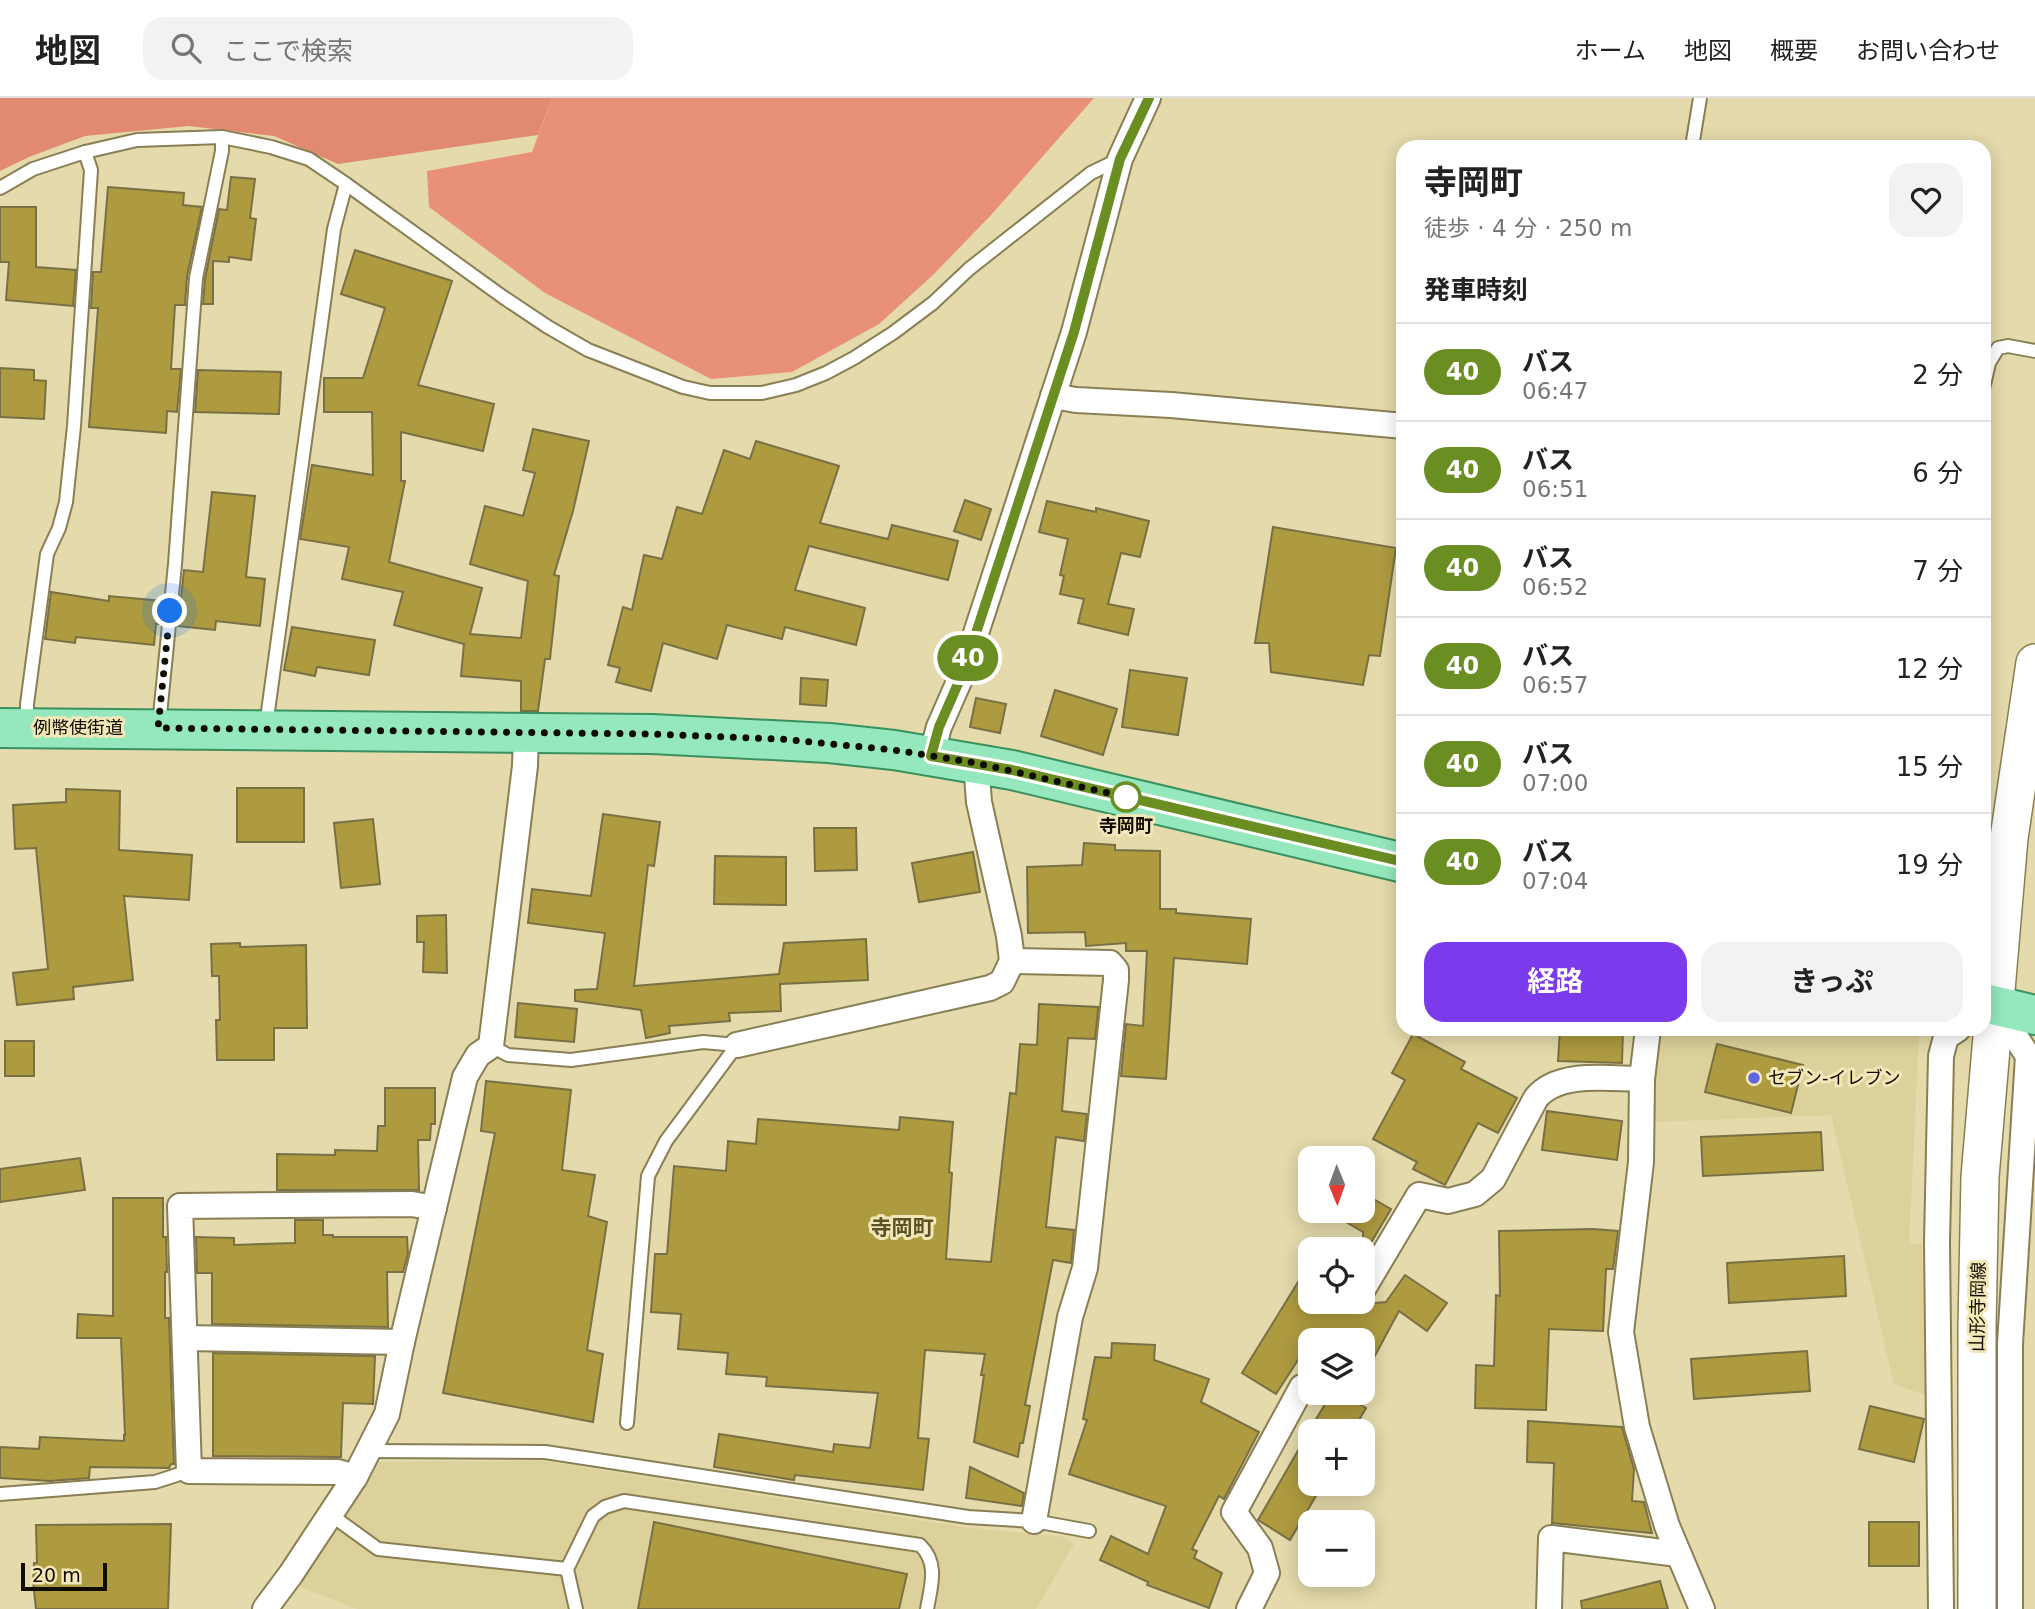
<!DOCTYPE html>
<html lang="ja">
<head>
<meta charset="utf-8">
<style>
  :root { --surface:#fff; --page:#f2f2f2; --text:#222; --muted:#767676; --line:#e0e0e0; --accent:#7c3aed }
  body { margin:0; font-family:"DejaVu Sans","Noto Sans JP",sans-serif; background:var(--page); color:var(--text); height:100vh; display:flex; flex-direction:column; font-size:26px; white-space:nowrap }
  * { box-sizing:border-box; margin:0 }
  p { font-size:23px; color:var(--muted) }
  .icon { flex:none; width:38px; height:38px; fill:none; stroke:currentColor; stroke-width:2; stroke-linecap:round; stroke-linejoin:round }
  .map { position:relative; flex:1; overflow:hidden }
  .side { position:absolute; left:1396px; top:42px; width:595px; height:896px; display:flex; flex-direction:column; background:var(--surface); border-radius:21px; box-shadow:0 4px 18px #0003 }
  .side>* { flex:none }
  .badge { padding:0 14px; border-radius:23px; font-size:24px; line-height:46px }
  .needle { width:46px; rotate:179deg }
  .fabs { position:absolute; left:1298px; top:1048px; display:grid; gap:14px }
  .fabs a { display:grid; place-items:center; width:77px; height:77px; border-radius:14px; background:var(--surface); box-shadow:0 4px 18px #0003; font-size:35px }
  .scale { position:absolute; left:21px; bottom:18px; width:86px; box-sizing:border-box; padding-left:7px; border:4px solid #100c00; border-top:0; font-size:19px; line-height:24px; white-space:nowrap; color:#100c00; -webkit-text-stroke:5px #f1e7b8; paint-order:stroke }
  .you { position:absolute; width:35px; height:35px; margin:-18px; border:5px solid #fff; border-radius:50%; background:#1a73e8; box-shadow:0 0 0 10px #1a73e833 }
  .map>.badge { position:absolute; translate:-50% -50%; box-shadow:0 0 0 4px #fff }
  h2 { padding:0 28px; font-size:26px; line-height:63px }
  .round { display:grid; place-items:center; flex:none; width:74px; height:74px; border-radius:21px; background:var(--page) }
  .headline { display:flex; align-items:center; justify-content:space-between; height:119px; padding:0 28px }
  h1 { font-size:33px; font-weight:700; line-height:52px }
  .button { display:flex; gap:14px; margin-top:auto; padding:14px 28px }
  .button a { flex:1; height:80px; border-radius:21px; background:var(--accent); color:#fff; font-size:28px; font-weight:700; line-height:80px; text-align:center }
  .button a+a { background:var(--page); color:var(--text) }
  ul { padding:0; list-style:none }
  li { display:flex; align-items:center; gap:21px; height:98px; padding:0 28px; border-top:2px solid var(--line) }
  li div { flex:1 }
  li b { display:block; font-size:26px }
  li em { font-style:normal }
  li .badge { min-width:77px; font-weight:700; text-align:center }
  header { display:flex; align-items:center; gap:42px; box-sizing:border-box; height:98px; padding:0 35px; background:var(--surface); border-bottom:2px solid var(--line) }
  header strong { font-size:33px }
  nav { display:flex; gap:38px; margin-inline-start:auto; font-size:24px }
  .search { width:490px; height:63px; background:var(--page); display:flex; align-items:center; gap:18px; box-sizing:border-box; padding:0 24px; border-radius:21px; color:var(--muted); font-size:26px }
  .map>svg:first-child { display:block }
  .built { fill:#ddd19b }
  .green { fill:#e89178 }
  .forest { fill:#e18a71 }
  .building { fill:#ae9a3f; stroke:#797045; stroke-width:2 }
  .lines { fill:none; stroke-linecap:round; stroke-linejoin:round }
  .lane-casing { stroke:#897f54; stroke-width:16 }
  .street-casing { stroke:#897f54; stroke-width:28 }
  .secondary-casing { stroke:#897f54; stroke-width:40 }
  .primary-casing { stroke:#38915e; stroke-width:42 }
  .lane { stroke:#fff; stroke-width:12 }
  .street { stroke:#fff; stroke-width:24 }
  .secondary { stroke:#fff; stroke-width:37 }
  .primary { stroke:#95e8bd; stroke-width:38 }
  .line-casing { stroke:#fff; stroke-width:16 }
  .line { stroke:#6b8e23; stroke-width:10 }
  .walk { stroke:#100c00; stroke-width:7; stroke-dasharray:0 12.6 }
  .stop-dot { fill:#fff; stroke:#6b8e23; stroke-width:3.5 }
  .poi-dot { fill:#6066de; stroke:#f1e7b8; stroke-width:2.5 }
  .labels { text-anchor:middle; stroke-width:6; stroke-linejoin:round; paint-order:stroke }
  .street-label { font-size:18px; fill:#100c00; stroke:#f1e7b8 }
  .stop-label { font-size:18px; font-weight:bold; fill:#100c00; stroke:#f1e7b8 }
  .poi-label { font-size:18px; fill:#100c00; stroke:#f1e7b8; text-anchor:start }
  .quarter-label { font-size:21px; font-weight:bold; fill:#5a5126; stroke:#f1e7b8 }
</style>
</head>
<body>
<header>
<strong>地図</strong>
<div class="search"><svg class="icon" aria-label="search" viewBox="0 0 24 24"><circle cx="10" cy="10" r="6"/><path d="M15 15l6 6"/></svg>ここで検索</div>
<nav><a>ホーム</a><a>地図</a><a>概要</a><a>お問い合わせ</a></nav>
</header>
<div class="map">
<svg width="2035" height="1511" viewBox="0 0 2035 1511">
  <rect width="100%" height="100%" fill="#e4daab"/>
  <g class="built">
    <polygon points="1659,931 1915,931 1919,936 1909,1146 1922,1145 1925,1297 1894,1286 1831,1017 1656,1024 1653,993"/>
    <polygon points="543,1363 964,1429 1064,1439 1074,1446 1036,1511 357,1511 298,1488 376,1364"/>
  </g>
  <polygon class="green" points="552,0 1094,0 992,116 933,177 879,226 792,274 711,281 545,195 429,109 427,73 532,54"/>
  <polygon class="forest" points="0,0 552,0 538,37 338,66 274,38 189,28 85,38 29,59 0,73"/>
  <g class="building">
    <polygon points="231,79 255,81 250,120 256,121 251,162 229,159 229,164 213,163 213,206 203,206 205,181 219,111 227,112"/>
    <polygon points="108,89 184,95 183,107 202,109 187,178 185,207 175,207 171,271 181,271 177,314 167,313 166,335 89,329 98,210 91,210 93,174 101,174"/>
    <polygon points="0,109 36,109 36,169 76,172 73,208 6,202 9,164 0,164"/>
    <polygon points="355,152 452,183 418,287 494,306 483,353 401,334 401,383 405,383 389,464 482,490 470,536 521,540 528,483 470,466 485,408 523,418 535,375 523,372 533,331 589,343 573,413 554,477 559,478 550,561 545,561 538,613 521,613 521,583 461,578 464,546 394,527 403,494 342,481 349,449 300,441 312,367 373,377 372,314 324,314 324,280 363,280 385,210 341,196"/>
    <polygon points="0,270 34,272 34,282 46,283 44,321 0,319"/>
    <polygon points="198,272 281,274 279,316 195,314"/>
    <polygon points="756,343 839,368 820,425 888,441 892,427 958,443 948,482 809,448 795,492 865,510 856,547 785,529 782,541 727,527 717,561 663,545 651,593 616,584 620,570 608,567 623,509 632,512 644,457 662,461 677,409 702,416 724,352 750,361"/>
    <polygon points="212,394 255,398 246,479 265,481 260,528 216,523 215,532 178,528 184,472 203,474"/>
    <polygon points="965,402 991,411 981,442 954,433"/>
    <polygon points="1047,403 1096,414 1096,410 1149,423 1140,459 1121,455 1108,506 1134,511 1128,537 1078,525 1084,501 1060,496 1064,478 1060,477 1068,441 1039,434"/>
    <polygon points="1273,429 1396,450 1380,558 1369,557 1363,587 1271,574 1269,545 1255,545"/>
    <polygon points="51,494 109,503 109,498 163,503 160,526 156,526 154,547 76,539 75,545 45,541"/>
    <polygon points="292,529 375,542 369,577 317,569 315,578 284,572"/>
    <polygon points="1130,572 1187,580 1178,637 1122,629"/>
    <polygon points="801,580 828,582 826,608 800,606"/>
    <polygon points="1055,592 1117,611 1103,657 1041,638"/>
    <polygon points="976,600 1006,606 1000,635 970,629"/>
    <rect x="237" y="690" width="67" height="54"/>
    <polygon points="66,691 120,693 119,752 192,757 189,802 124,798 133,882 73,889 74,901 17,907 13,875 48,871 36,750 15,751 13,707 66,704"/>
    <polygon points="603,716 660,724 654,768 648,767 634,888 779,876 784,845 866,841 868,882 780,886 781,913 729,915 730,923 669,928 670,935 646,940 641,912 575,903 575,892 597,891 605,835 528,825 532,791 591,798"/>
    <polygon points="373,721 380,786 341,790 334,725"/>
    <polygon points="814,730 856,730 857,772 815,773"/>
    <polygon points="1084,745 1115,747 1115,752 1160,753 1160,811 1176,811 1176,815 1251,821 1247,866 1174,860 1166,981 1121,978 1126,926 1143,928 1147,853 1126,853 1126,845 1086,848 1085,834 1028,835 1027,769 1082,767"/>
    <polygon points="973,754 980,794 919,804 912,765"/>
    <polygon points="715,758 786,759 786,807 714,806"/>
    <polygon points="446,817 447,875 423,874 424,844 417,844 417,818"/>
    <polygon points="240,845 240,849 306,847 307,930 274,930 274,962 217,962 216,922 220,922 219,878 212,878 211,846"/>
    <polygon points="518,905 577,911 574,944 515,939"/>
    <polygon points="1039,906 1098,909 1098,912 1095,941 1068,940 1062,1013 1087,1016 1084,1043 1056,1039 1046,1129 1074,1132 1071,1165 1053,1162 1025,1307 1030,1308 1023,1345 1020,1345 1018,1359 974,1344 984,1277 981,1277 985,1256 925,1252 918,1340 929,1341 923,1392 795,1377 794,1382 714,1369 719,1336 833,1354 834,1346 870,1350 878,1295 766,1288 767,1279 726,1276 728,1255 678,1251 681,1216 651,1214 655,1156 667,1156 674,1068 726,1073 728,1043 756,1046 758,1021 899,1032 900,1019 953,1024 949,1074 952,1075 946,1161 991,1164 1010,995 1016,996 1020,946 1037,947"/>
    <polygon points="1560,931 1623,931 1622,965 1558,963"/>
    <polygon points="1413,936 1465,964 1461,971 1517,1000 1498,1035 1478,1025 1445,1087 1413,1071 1417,1064 1373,1041 1405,982 1392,975"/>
    <rect x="5" y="943" width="29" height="35"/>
    <polygon points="1717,946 1803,967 1791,1015 1705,994"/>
    <polygon points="486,983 571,992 562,1072 595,1077 588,1118 607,1124 587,1252 603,1256 593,1324 443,1295 495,1035 481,1033"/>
    <polygon points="385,990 435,990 435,1026 431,1026 430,1042 418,1042 419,1092 277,1092 277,1056 335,1057 335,1052 377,1053 378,1028 385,1028"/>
    <polygon points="1547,1013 1622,1023 1617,1062 1542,1052"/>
    <polygon points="1821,1034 1823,1072 1703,1078 1701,1039"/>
    <polygon points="80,1060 85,1092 0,1104 0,1071"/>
    <polygon points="1363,1095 1391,1111 1363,1158 1363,1134 1327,1113 1363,1113"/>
    <polygon points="113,1100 163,1100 163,1139 166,1139 167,1174 165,1174 165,1220 169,1220 174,1366 171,1366 169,1370 90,1369 89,1380 50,1383 0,1380 0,1349 39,1351 40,1339 124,1343 124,1337 125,1337 121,1240 77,1240 78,1216 113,1218"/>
    <polygon points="295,1122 323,1122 323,1137 333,1137 333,1139 407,1139 408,1156 403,1174 387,1174 388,1229 212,1226 212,1175 197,1175 196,1139 234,1140 234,1147 295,1145"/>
    <polygon points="1593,1131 1618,1133 1613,1171 1606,1171 1603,1233 1549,1231 1546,1312 1475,1310 1476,1267 1494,1268 1496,1197 1500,1198 1499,1133"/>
    <polygon points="1844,1158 1846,1198 1729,1205 1727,1165"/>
    <polygon points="1311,1163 1311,1204 1363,1206 1386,1204 1405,1177 1447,1205 1427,1233 1399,1213 1363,1280 1363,1242 1311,1242 1276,1296 1242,1275"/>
    <polygon points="1112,1245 1155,1247 1154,1262 1209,1281 1201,1304 1259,1334 1224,1401 1219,1398 1192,1451 1197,1453 1194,1460 1222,1475 1209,1510 1147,1487 1148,1484 1100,1462 1111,1438 1148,1456 1166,1408 1069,1376 1087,1322 1083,1321 1095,1259 1111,1260"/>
    <polygon points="1807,1253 1810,1293 1694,1301 1691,1261"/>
    <polygon points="213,1255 375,1258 373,1306 343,1305 341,1359 213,1358"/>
    <polygon points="1332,1295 1342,1295 1366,1310 1352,1334 1335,1334 1316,1321"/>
    <polygon points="1870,1308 1924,1321 1914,1364 1859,1351"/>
    <polygon points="1528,1323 1622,1329 1634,1371 1632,1403 1644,1404 1652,1435 1552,1425 1554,1365 1527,1364"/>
    <polygon points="1311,1330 1311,1386 1323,1386 1290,1442 1258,1422"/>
    <polygon points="970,1369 1024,1395 1022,1408 966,1400"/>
    <polygon points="654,1424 907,1476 899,1511 638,1511"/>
    <rect x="1869" y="1424" width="50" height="44"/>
    <polygon points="171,1426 168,1511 36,1511 33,1484 34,1465 37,1465 36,1427"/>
    <polygon points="1660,1483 1668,1511 1582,1511 1581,1503"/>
  </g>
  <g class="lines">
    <g class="lane-casing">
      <g id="lane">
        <polyline points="1692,49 1700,0"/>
        <polyline points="0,90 33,71 85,54 137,42 222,39 271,49 309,61 346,86 503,199 548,229 588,252 683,289 710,295 762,295 796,287 826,275 854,260 893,235 933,205 969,171 1091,75 1120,61"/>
        <polyline points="1984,287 1989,265 1998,250 2008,248 2035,253"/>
        <polyline points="27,626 27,606 47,456 59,430 66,404 74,328 91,72 85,54"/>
        <polyline points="159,627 175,466 196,180 222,53 222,39"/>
        <polyline points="266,628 334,131 346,86"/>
        <polyline points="491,948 508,957 571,962 703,944 737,947"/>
        <polyline points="627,1325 648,1078 666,1043 737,947"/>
        <polyline points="368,1353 545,1354 968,1419 1034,1423 1089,1433"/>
        <polyline points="0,1396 155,1384 189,1373"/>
        <polyline points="331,1417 378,1451 567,1471"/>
        <path d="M 576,1511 L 567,1471 L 593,1418 L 605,1409 L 624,1403 L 920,1447 C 939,1465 931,1488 927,1511"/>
      </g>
    </g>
    <g class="street-casing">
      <g id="street">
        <polyline points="1053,298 1076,302 1171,307 1404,328"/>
        <polyline points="931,658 939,629 964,572 1074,234 1120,61 1148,0"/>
        <polyline points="1012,863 1110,865 1116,872 1116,882 1085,1170 1070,1219 1034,1423"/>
        <polyline points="1991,910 1995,907 2028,958 2010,1246 2010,1511"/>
        <polyline points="1648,931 1642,981 1641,1064 1621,1234 1637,1329 1667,1428 1702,1511"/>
        <polyline points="737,947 990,890 1002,884 1012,863 1009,838 979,704 976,665"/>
        <path d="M 1363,1191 L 1419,1097 L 1448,1103 L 1475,1096 L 1493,1081 L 1536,1000 C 1559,972 1610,981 1642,981"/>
        <polyline points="185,1240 402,1244"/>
        <polyline points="355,1379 338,1374 189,1373 180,1108 412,1106 434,1110"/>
        <polyline points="265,1511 291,1476 355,1379 387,1316 402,1244 465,979 478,957 491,948 525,668 526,634"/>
        <polyline points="1249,1511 1267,1475 1260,1450 1234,1414 1302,1289"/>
        <polyline points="1549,1511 1551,1440 1678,1456"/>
        <polyline points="1941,1511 1937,1144 1941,958 1946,939 1958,931"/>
      </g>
    </g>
    <g class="secondary-casing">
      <polyline id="secondary" points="1977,1511 1977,1229 1980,1079 2009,740 2035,565"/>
    </g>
    <g class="primary-casing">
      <g id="primary">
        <polyline points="0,630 652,636 829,645 894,652 1012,672 1404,765"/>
        <polyline points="1984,905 2035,917"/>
      </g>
    </g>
    <use href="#lane" class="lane"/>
    <use href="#street" class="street"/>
    <use href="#secondary" class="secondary"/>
    <use href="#primary" class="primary"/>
  </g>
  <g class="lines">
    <g class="line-casing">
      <polyline id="line" points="1149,0 1120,61 1074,234 964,572 939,629 931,658 1012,672 1404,764"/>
    </g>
    <use href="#line" class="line"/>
    <polyline class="walk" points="170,513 158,630 652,636 780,641 894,652 976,665 1126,699"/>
  </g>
  <circle class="stop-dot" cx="1126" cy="699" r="14"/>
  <circle class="poi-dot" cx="1754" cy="980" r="7"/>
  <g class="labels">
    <g class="street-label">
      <text x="78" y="636">例幣使街道</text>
      <text transform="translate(1978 1209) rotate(-89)" y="6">山形寺岡線</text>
    </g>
    <g class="stop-label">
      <text x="1126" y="734">寺岡町</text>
    </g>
    <g class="poi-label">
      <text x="1768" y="986">セブン-イレブン</text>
    </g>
    <g class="quarter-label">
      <text x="902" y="1137">寺岡町</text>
    </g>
  </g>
</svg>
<div class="fabs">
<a><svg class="needle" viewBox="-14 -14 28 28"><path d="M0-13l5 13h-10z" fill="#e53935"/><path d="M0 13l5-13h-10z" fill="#767676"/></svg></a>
<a><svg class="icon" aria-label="locate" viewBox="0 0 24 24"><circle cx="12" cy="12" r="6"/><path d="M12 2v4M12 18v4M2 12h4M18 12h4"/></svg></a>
<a><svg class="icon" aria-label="layers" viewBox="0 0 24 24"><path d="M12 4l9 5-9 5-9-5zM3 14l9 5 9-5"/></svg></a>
<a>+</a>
<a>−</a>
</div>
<div class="scale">20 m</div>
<div class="you" style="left:170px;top:513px"></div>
<b class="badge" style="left:968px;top:560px;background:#6b8e23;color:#fff">40</b>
<section class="side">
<div class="headline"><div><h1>寺岡町</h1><p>徒歩 · 4 分 · 250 m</p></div><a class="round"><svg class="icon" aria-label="heart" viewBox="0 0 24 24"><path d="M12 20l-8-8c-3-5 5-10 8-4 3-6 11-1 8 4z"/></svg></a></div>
<h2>発車時刻</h2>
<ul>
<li><span class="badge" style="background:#6b8e23;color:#fff">40</span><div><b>バス</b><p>06:47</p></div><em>2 分</em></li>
<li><span class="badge" style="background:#6b8e23;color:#fff">40</span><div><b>バス</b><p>06:51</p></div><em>6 分</em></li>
<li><span class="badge" style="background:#6b8e23;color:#fff">40</span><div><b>バス</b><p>06:52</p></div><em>7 分</em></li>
<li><span class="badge" style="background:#6b8e23;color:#fff">40</span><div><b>バス</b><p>06:57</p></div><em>12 分</em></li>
<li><span class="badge" style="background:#6b8e23;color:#fff">40</span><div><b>バス</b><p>07:00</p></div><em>15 分</em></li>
<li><span class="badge" style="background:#6b8e23;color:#fff">40</span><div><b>バス</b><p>07:04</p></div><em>19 分</em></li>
</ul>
<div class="button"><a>経路</a><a>きっぷ</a></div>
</section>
</div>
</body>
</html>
